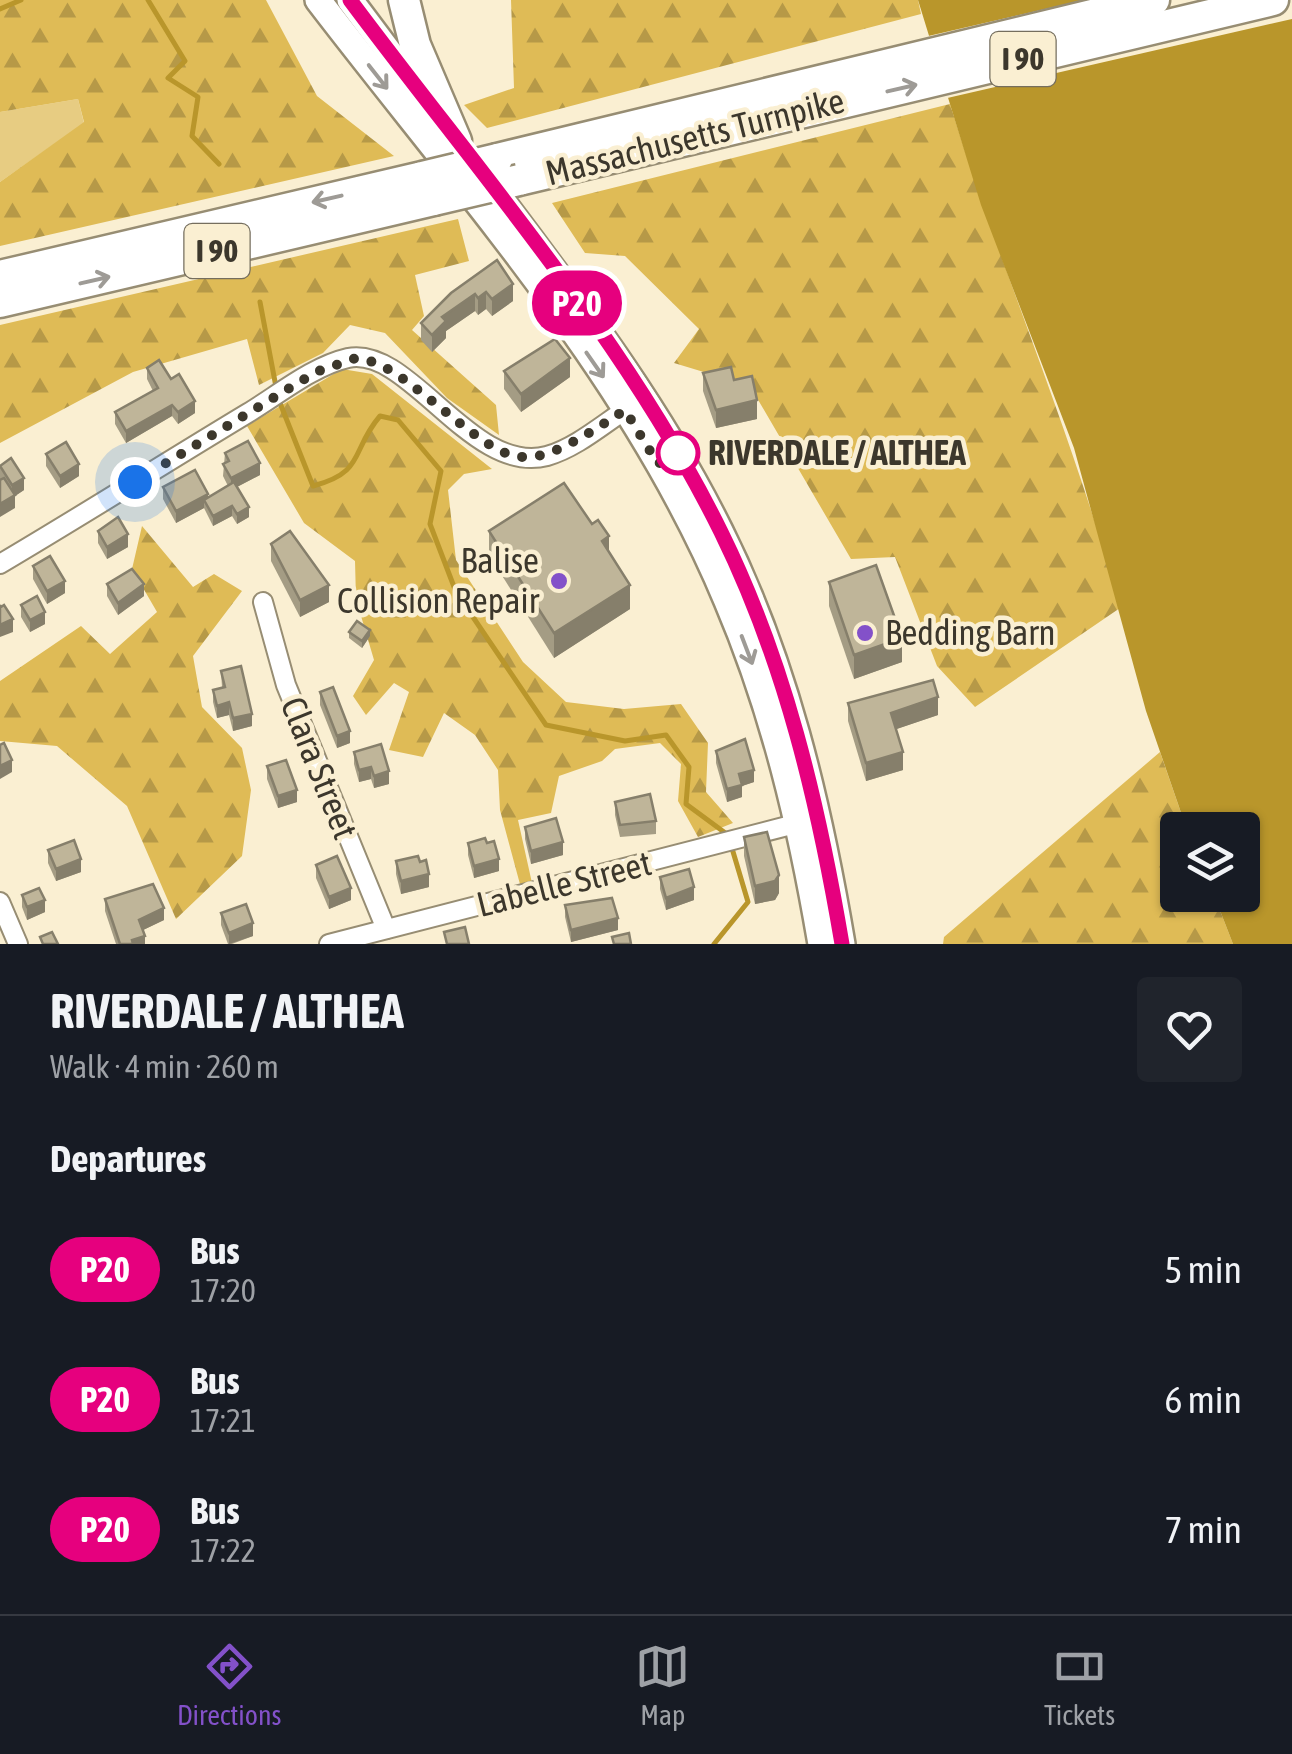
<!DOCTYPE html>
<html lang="en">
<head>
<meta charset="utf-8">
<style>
  :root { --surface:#171b24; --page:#20242c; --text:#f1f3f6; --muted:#9ea1a6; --line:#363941; --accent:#8351c9 }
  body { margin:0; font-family:"Asap Condensed",sans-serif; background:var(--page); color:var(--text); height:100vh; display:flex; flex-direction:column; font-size:38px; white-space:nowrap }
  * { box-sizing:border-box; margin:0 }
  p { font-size:32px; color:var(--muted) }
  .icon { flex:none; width:55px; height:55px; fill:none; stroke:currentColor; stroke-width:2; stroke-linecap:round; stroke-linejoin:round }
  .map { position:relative; height:944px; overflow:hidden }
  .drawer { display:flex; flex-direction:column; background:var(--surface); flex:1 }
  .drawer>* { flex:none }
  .badge { padding:0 20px; border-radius:32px; font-size:35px; line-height:65px }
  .fabs { position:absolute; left:1160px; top:812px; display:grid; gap:20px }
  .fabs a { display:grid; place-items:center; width:100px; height:100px; border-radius:10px; background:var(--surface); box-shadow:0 2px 8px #0004; font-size:50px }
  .you { position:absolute; width:50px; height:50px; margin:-25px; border:8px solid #fff; border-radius:50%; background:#1a73e8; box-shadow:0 0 0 15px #1a73e833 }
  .map>.badge { position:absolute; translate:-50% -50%; box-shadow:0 0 0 5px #fff }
  h2 { padding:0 50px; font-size:38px; line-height:90px }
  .round { display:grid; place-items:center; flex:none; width:105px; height:105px; border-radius:10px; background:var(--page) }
  .headline { display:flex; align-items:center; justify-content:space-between; height:170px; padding:0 50px }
  h1 { font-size:48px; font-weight:700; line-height:75px }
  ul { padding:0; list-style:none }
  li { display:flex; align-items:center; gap:30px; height:130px; padding:0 50px }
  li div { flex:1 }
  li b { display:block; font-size:38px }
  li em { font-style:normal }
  li .badge { min-width:110px; font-weight:700; text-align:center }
  .dock { display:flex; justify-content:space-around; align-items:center; height:140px; border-top:2px solid var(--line); background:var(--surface); font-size:28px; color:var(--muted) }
  .dock a { display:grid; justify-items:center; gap:5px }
  .dock .selected { color:var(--accent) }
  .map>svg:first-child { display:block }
  .grass { fill:#e7cc82 }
  .forest { fill:url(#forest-firs) }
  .water { fill:#b9962b }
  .pier { fill:#faefd2 }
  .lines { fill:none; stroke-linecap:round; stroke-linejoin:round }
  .stream { stroke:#b9962b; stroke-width:5 }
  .minor-casing { stroke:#978d73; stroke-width:22 }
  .primary-casing { stroke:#978d73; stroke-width:30 }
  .motorway-casing { stroke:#978d73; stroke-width:35 }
  .minor { stroke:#fff; stroke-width:18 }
  .primary { stroke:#fff; stroke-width:25 }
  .motorway { stroke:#fff; stroke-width:30 }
  .motorway-bridge-casing { stroke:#978d73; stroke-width:35; stroke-linecap:butt }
  .motorway-bridge { stroke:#fff; stroke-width:30 }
  .wall { fill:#a49c84 }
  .shaded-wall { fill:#867f6b }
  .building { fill:#bfb599; stroke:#867f6b; stroke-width:2.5 }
  .oneway { stroke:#9e9b96 }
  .line-casing { stroke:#fff; stroke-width:22 }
  .line { stroke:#e6007e; stroke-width:15 }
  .walk { stroke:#3c372c; stroke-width:10; stroke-dasharray:0 18 }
  .stop-dot { fill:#fff; stroke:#e6007e; stroke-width:5 }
  .poi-dot { fill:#8351c9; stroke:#faefd2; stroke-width:4 }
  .labels { text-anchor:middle; stroke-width:9; stroke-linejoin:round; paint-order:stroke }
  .shield { fill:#faefd2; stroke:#756e5e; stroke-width:2.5 }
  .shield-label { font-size:32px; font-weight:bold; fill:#3c372c }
  .street-label { font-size:35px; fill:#3c372c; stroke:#faefd2 }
  .stop-label { font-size:35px; font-weight:bold; fill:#3c372c; stroke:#faefd2; text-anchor:start }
  .poi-label { font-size:35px; fill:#3c372c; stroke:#faefd2; text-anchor:end }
</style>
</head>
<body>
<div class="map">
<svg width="1292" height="944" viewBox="0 0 1292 944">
  <defs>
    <pattern id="forest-firs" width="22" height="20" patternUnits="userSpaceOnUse" patternTransform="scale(2.5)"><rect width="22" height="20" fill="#dfbb56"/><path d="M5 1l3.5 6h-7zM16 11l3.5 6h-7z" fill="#b69947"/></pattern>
  </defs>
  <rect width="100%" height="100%" fill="#faefd2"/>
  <polygon class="grass" points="78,99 84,123 0,182 0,112"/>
  <g class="forest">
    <polygon points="0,0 266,0 317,96 394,156 0,246 0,182 84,122 78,99 0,112"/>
    <polygon points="511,0 918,0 921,14 487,128 464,105 514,88"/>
    <path d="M 950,104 C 1002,274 1074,436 1120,608 L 975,707 L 937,666 L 895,557 L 851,559 L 750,386 L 674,363 L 699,329 L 625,256 L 585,253 L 552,203 Z"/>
    <polygon points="458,219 469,261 415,275 424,316 412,330 496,405 499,435 447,398 385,333 350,325 323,353 259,385 247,339 133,372 0,443 0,325"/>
    <polygon points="342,369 372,374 492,469 464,474 448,490 456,560 523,662 566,702 624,709 681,704 708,743 706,792 733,823 698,837 678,801 681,764 660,743 615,749 602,761 559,776 551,813 518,820 532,883 521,888 500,810 498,770 475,735 444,713 423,757 389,750 409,692 394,683 366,715 353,696 374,660 356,599 355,561 304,523 247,426"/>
    <polygon points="142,526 193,587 214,574 242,591 193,656 202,707 242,748 251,790 242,856 176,919 127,806 57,746 0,741 0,681 81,626 110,654 157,612 132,569"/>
    <polygon points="1160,752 1187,830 1178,830 1178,895 1214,895 1233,944 943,944 944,937"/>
  </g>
  <polygon class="water" points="918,0 1292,0 1292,944 1233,944 1214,895 1242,895 1242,830 1187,830 1146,711 1074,448 981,205"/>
  <polygon class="pier" points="1084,0 1292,0 1292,19 943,99 924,37"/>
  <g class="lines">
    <g class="stream">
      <polyline points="148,0 185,61 168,78 198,97 192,136 219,164"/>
      <polyline points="0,9 21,0"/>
      <polyline points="260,302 276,387"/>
      <path d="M 278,398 L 313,486 C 366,472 350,451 380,416 L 398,420 L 441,471 L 430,524 L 456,592 L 546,725 L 625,741 L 666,735 L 689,767 L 686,804 L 728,835"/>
      <polyline points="714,944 748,902 731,845"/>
    </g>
    <g class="minor-casing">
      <g id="minor">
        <path d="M 0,564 C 83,515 165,463 248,413 C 278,395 313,366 348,358 C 409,345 472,476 547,456 C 575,448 601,426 625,410"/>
        <polyline points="263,602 286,685 386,929"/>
        <polyline points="0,902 18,944"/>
        <polyline points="329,944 799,823"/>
      </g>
    </g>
    <g class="primary-casing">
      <g id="primary">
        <path d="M 318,0 C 464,191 634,377 727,601 C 774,711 801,826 821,944"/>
        <polyline points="350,0 437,116"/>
        <path d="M 480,172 C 566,287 656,401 720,531 C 785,661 818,802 842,944"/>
      </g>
    </g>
    <g class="motorway-casing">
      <g id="motorway">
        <polyline points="404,0 415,45 456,141"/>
        <polyline points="497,159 1154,0"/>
        <polyline points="519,180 1273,0"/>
        <polyline points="0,276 422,177"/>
        <polyline points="0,302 434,200"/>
      </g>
    </g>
    <use href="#minor" class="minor"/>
    <use href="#primary" class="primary"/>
    <use href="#motorway" class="motorway"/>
    <g class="motorway-bridge-casing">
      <g id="motorway-bridge">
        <polyline points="422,177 497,159"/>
        <polyline points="434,200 519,180"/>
      </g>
    </g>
    <use href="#motorway-bridge" class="motorway-bridge"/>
  </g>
  <g class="wall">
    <polygon points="497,260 513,301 492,316 486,309 478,315 475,311 446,331 446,338 432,352 421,340 421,323"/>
    <polygon points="147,368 171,379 195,413 178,424 172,416 126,443 115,424 115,412 153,391 147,379"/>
    <polygon points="504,371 570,377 521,412 504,389"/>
    <polygon points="703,373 734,380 757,419 716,428 703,391"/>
    <polygon points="225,453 260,475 237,487 249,517 237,524 232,516 213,526 204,508 176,523 163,499 163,487 208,498 228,486 223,476"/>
    <polygon points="46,454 79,476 60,488 46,466"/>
    <polygon points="0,465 24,490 15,496 15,508 0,479"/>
    <polygon points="98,531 128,547 107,559 98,543"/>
    <polygon points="489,531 609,551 630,609 554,658 489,555"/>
    <polygon points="271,544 329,602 300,617 271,561"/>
    <polygon points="33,566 65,593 47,604 33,579"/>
    <polygon points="829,582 902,662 854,679 829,606"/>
    <polygon points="107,584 144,596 118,615 107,596"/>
    <polygon points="21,605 45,624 30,632 21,617"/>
    <polygon points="349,632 370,636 362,648 349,638"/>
    <polygon points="221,671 252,726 233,731 229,715 217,718 213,702 213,690 222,687"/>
    <polygon points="320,692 350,743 337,748 320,705"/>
    <polygon points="848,703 938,715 896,729 903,770 866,781 848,721"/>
    <polygon points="716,751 754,782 742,786 742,797 727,802 716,763"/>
    <polygon points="354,752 389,784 374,788 371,779 359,782 354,764"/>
    <polygon points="267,766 297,802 278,808 267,779"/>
    <polygon points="615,802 656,821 656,834 620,837 615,815"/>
    <polygon points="525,827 563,855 531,864 525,839"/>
    <polygon points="744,837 779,893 775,900 755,904 744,856"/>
    <polygon points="468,843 499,871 474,878 468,855"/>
    <polygon points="48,850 81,872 56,881 48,863"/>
    <polygon points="396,861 429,887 401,894 396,874"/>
    <polygon points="316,865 351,900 329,909 316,878"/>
    <polygon points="660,877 694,900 666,910 660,889"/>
    <polygon points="22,895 45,912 27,920 22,907"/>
    <polygon points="105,899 164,920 143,930 145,944 116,944 105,911"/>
    <polygon points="565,905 618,930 571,942 565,917"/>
    <polygon points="221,913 253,936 232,944 228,944 221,925"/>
  </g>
  <g class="shaded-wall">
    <polygon points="513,284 513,301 492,316 492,299"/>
    <polygon points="486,292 486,309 478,315 478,298"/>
    <polygon points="475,294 475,311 446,331 446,338 432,352 432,335 442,317"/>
    <polygon points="570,358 570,377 521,412 521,394"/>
    <polygon points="757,400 757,419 716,428 716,410"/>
    <polygon points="195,401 195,413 178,424 178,412"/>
    <polygon points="172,405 172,416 126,443 126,431"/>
    <polygon points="260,463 260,475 231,490 231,478"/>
    <polygon points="79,464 79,476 60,488 60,476"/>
    <polygon points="24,478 24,490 15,496 15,508 0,517 0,504 12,497 12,485"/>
    <polygon points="208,494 208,506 204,500 204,508 176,523 176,511"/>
    <polygon points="232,506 232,516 213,526 213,516"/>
    <polygon points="249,507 249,517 237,524 237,514"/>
    <polygon points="128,534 128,547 107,559 107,547"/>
    <polygon points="609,536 609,560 602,541"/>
    <polygon points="65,581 65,593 47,604 47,591"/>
    <polygon points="144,584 144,596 118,615 118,603"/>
    <polygon points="329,585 329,602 300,617 300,600"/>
    <polygon points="630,585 630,609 554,658 554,633"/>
    <polygon points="45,612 45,624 30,632 30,620"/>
    <polygon points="13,619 13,632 0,637 0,625"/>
    <polygon points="370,630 370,636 362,648 362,641"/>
    <polygon points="902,638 902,662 854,679 854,655"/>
    <polygon points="938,697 938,715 891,731 891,713"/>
    <polygon points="229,702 229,715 217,718 217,706"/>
    <polygon points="252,714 252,726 233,731 233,718"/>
    <polygon points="350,731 350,743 337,748 337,736"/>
    <polygon points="903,752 903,770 866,781 866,763"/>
    <polygon points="12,760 12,772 0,779 0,766"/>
    <polygon points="371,767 371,779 359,782 359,770"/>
    <polygon points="754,770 754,782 742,786 742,797 727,802 727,789 739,774"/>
    <polygon points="389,771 389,784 374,788 374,776"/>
    <polygon points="297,790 297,802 278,808 278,796"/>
    <polygon points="563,842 563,855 531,864 531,851"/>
    <polygon points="81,859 81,872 56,881 56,869"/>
    <polygon points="499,859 499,871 474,878 474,866"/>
    <polygon points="429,874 429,887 401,894 401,881"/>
    <polygon points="779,875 779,893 775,900 755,904 755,886"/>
    <polygon points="694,887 694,900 666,910 666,898"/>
    <polygon points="351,888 351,900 329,909 329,897"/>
    <polygon points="45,900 45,912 27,920 27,907"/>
    <polygon points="164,908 164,920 139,932 139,920"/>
    <polygon points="618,918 618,930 571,942 571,930"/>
    <polygon points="253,923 253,936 229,944 229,933"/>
    <polygon points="145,936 145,944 132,944 132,940"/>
  </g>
  <g class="building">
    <polygon points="497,260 513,284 492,299 486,292 478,298 475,294 442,317 446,321 432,335 421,323 451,293"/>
    <polygon points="555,339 570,358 521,394 504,371"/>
    <polygon points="159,360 171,379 179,374 195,401 178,412 172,405 126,431 115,412 158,388 147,368"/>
    <polygon points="731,367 734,380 752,376 757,400 716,410 703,373"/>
    <polygon points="248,441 260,463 231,478 223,464 229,461 225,453"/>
    <polygon points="66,442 79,464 60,476 46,454"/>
    <polygon points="11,458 24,478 12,485 0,466"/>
    <polygon points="195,470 208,494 176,511 163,487"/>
    <polygon points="4,478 15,495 0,504 0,480"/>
    <polygon points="234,482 249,507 237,514 232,506 213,516 204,500"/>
    <polygon points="564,483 592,524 598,520 609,536 602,541 630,585 554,633 489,531"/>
    <polygon points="118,517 128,534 107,547 98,531"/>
    <polygon points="290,531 329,585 300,600 271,544"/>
    <polygon points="50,556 65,581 47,591 33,566"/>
    <polygon points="876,565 902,638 854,655 829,582"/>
    <polygon points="132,569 144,584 118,603 107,584"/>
    <polygon points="37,596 45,612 30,620 21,605"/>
    <polygon points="0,605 1,607 4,605 13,619 0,625"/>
    <polygon points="357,621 370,630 362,641 349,632"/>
    <polygon points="241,666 252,714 233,718 229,702 217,706 213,690 225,687 221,671"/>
    <polygon points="933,680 938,697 891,713 903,752 866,763 848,703"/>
    <polygon points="333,687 350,731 337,736 320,692"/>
    <polygon points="745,739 754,770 739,774 742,785 727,789 716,751"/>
    <polygon points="4,743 12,760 0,766 0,745"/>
    <polygon points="381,744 389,771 374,776 371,767 359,770 354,752"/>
    <polygon points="286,760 297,790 278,796 267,766"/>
    <polygon points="650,794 656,821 620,825 615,802"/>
    <polygon points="556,818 563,842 531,851 525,827"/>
    <polygon points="767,832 779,875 775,881 755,886 744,837"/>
    <polygon points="485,838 487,843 494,841 499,859 474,866 468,843"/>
    <polygon points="74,840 81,859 56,869 48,850"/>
    <polygon points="337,856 351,888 329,897 316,865"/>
    <polygon points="418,856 420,862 426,860 429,874 401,881 396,861"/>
    <polygon points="689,869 694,887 666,898 660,877"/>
    <polygon points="153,884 164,908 139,920 145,936 132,940 133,944 120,944 105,899"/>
    <polygon points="39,888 45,900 27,907 22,895"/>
    <polygon points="612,898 618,918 571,930 565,905"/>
    <polygon points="246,904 253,923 229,933 221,913"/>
    <polygon points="465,927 469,944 447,944 444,932"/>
    <polygon points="52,932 58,944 43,944 40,937"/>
    <polygon points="629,933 631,944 614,944 612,937"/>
  </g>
  <defs><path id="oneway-shaft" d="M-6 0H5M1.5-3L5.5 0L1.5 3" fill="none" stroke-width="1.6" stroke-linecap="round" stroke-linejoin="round" transform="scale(2.5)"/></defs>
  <g class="oneway">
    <use href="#oneway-shaft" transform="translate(378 77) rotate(52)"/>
    <use href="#oneway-shaft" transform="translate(902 88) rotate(-13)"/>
    <use href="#oneway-shaft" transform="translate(327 199) rotate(167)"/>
    <use href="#oneway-shaft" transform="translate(95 280) rotate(-13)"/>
    <use href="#oneway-shaft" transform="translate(595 365) rotate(55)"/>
    <use href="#oneway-shaft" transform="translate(747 650) rotate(69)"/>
  </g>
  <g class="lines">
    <g class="line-casing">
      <path id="line" d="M 350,0 C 478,172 626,339 721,532 C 785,662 818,802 842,944"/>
    </g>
    <use href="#line" class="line"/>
    <path class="walk" d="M 135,482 L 316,372 L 356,358 C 380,361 400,376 418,390 C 517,467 514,483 625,410 L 658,464 L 678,453"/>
  </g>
  <circle class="stop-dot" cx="678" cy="453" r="20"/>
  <g class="poi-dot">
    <circle cx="559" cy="581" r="10"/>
    <circle cx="865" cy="633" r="10"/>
  </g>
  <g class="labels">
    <g class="shield">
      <rect x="990.5" y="32" width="65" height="54" rx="8"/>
      <rect x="184.5" y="224" width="65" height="54" rx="8"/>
    </g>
    <g class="shield-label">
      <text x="1023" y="70">I 90</text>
      <text x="217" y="262">I 90</text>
    </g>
    <g class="street-label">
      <text transform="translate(695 137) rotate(-14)" y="12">Massachusetts Turnpike</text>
      <text transform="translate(319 768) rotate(68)" y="12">Clara Street</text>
      <text transform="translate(564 884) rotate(-14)" y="12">Labelle Street</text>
    </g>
    <g class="stop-label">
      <text x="708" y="465">RIVERDALE / ALTHEA</text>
    </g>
    <g class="poi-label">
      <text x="539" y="573">Balise<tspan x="539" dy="40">Collision Repair</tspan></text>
      <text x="885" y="645" text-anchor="start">Bedding Barn</text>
    </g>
  </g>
</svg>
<div class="fabs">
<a><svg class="icon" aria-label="layers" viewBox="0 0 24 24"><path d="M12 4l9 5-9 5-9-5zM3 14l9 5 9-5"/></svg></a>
</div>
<div class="you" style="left:135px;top:482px"></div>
<b class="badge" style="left:577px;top:303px;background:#e6007e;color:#fff">P20</b>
</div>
<section class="drawer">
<div class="headline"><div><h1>RIVERDALE / ALTHEA</h1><p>Walk · 4 min · 260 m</p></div><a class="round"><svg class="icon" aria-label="heart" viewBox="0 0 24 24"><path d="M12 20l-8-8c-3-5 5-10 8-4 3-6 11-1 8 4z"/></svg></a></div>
<h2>Departures</h2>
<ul>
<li><span class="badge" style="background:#e6007e;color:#fff">P20</span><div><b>Bus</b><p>17:20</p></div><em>5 min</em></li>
<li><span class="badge" style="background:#e6007e;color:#fff">P20</span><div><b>Bus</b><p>17:21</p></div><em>6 min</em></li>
<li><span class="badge" style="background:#e6007e;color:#fff">P20</span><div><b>Bus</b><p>17:22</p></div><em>7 min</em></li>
</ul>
</section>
<nav class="dock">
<a class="selected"><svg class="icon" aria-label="directions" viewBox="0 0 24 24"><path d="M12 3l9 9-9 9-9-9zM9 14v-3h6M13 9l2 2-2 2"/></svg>Directions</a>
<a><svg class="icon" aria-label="map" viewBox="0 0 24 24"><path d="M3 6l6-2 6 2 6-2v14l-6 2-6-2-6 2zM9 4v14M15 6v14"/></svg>Map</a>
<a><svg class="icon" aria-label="tickets" viewBox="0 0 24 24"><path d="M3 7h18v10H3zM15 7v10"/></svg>Tickets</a>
</nav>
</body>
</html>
